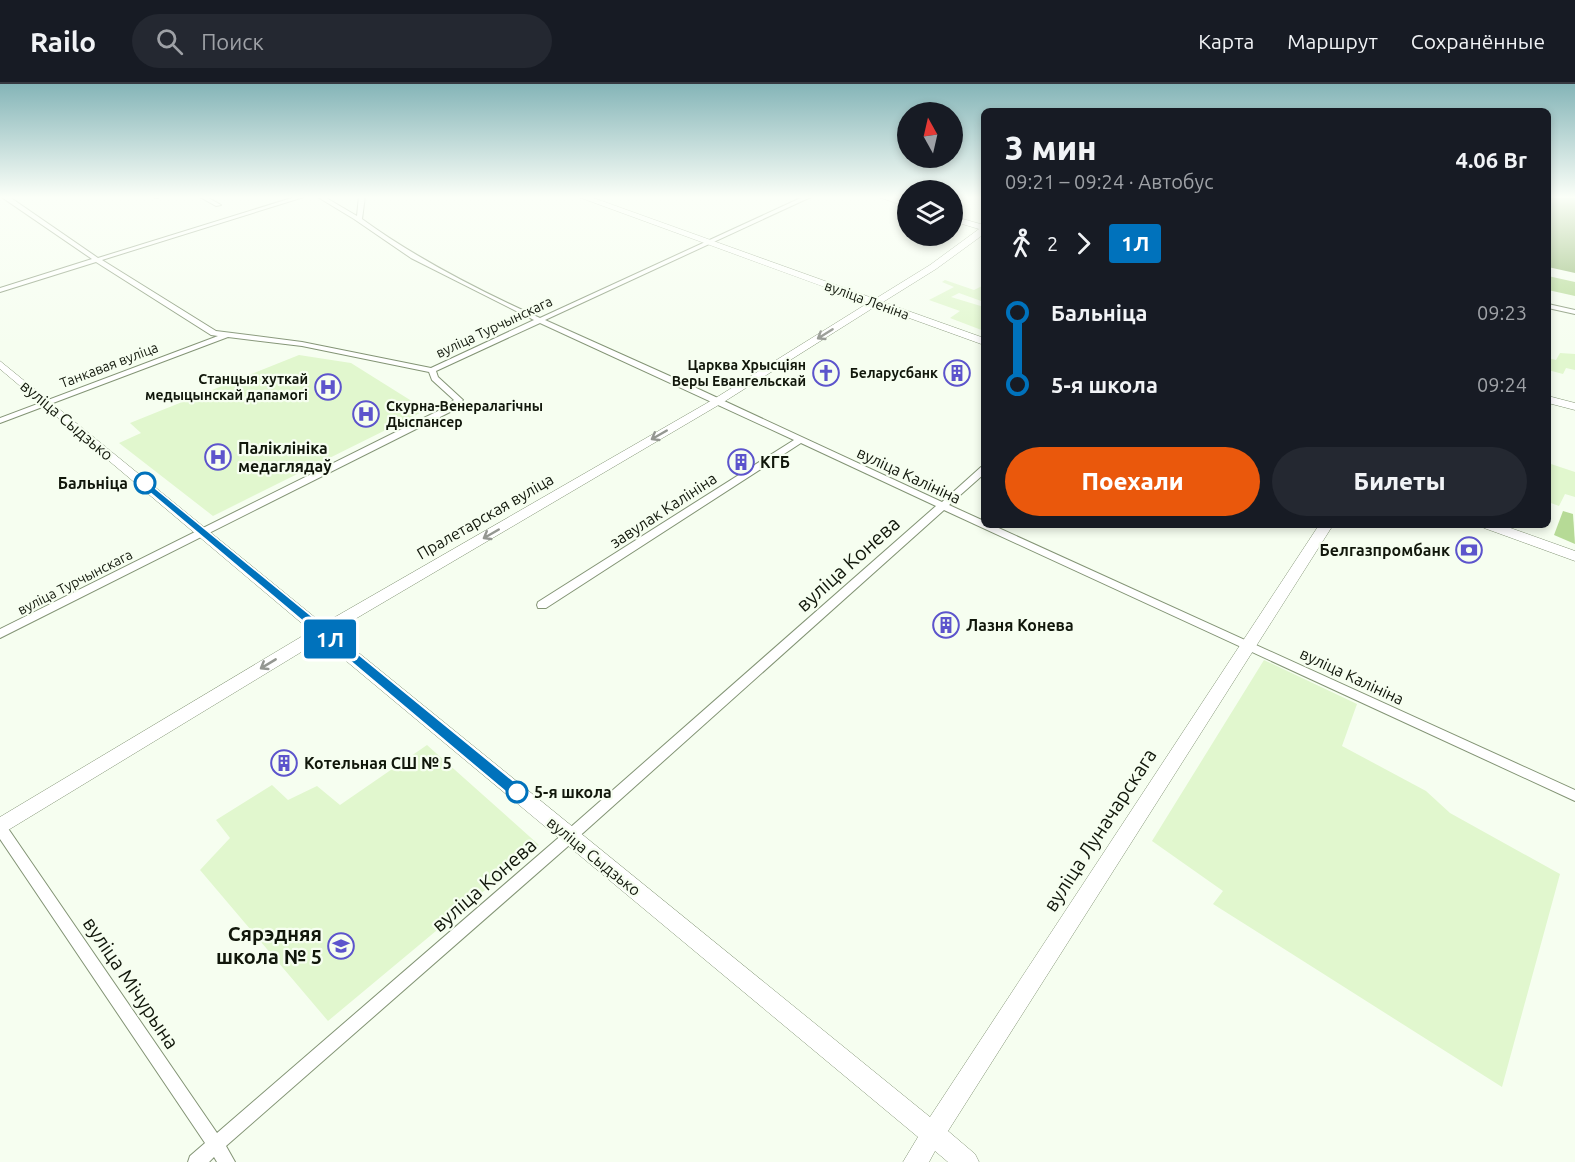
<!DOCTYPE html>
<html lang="ru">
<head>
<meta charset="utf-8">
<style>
  :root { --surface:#171b24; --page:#242831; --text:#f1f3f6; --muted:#9ea1a6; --line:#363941; --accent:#ea580c }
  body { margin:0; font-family:Ubuntu,sans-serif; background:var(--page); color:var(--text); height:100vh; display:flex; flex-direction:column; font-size:22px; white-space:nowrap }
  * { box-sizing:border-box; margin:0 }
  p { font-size:20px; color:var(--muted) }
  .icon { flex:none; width:33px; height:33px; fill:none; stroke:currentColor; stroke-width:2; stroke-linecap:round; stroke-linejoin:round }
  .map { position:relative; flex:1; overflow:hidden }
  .details { position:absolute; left:981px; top:24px; width:570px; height:420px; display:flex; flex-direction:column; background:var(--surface); border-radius:9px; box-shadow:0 3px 9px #0003 }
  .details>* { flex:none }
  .badge { padding:0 12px; border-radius:4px; font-size:21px; line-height:39px }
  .needle { width:39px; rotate:352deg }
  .fabs { position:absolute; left:897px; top:18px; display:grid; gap:12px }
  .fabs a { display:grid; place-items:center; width:66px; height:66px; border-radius:50%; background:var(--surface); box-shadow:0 3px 9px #0003; font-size:30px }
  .map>.badge { position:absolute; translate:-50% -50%; box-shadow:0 0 0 3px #fff }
  .legs { display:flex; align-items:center; gap:9px; height:66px; padding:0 24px; font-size:20px }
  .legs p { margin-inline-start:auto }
  .headline { display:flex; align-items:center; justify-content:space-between; height:102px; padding:0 24px }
  h1 { font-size:33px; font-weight:800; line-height:45px }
  .cta { display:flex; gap:12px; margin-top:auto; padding:12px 24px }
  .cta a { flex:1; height:69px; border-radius:36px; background:var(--accent); color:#fff; font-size:24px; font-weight:800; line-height:69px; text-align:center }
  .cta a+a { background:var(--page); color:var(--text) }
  ul { padding:0 24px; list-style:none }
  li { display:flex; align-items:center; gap:21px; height:72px; font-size:22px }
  li i { display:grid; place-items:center; width:9px; height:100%; margin:0 8px; background:currentColor }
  li i::after { content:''; width:15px; height:15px; margin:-8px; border:4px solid; border-radius:50%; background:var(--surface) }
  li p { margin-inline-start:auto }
  li:first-child i { background:linear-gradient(#0000 50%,currentColor 0) }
  li:last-child i { background:linear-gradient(currentColor 50%,#0000 0) }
  header { display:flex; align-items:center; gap:36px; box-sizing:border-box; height:84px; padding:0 30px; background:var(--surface); border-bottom:2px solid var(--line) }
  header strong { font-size:28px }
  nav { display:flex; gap:33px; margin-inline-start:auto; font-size:21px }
  .search { width:420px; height:54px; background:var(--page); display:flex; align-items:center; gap:15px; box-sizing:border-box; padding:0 21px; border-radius:33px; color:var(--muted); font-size:22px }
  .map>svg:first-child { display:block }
  .built { fill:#e1f7ce }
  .green { fill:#b6da96 }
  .water { fill:#92b771 }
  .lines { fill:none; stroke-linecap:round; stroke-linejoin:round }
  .street-casing { stroke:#839475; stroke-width:2 }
  .secondary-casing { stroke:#839475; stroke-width:1 }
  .street { fill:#fff; fill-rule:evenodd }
  .secondary { fill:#fff; fill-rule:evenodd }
  .oneway { stroke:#949791 }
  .line-1 { fill:#0072bc; stroke:#fff; stroke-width:1.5 }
  .stop-1-dot { fill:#fff; stroke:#0072bc; stroke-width:3 }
  .labels { text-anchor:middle; stroke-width:4.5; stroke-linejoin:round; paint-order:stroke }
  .far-street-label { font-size:14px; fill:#11170b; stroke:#f6fef0 }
  .far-poi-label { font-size:14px; font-weight:bold; fill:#11170b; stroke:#f6fef0; text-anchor:end }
  .street-label { font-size:16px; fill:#11170b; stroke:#f6fef0 }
  .poi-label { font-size:16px; font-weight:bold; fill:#11170b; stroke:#f6fef0; text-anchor:start }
  .stop-label { font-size:16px; font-weight:bold; fill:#11170b; stroke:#f6fef0; text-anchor:end }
  .near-street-label { font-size:20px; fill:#11170b; stroke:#f6fef0 }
  .near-poi-label { font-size:20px; font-weight:bold; fill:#11170b; stroke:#f6fef0; text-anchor:end }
</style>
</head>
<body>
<header>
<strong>Railo</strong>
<div class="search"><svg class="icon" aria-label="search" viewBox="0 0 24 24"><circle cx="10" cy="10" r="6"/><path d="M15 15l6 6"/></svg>Поиск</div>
<nav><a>Карта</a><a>Маршрут</a><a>Сохранённые</a></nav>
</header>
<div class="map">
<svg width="1575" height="1078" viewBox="0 0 1575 1078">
  <rect width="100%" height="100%" fill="#f6fef0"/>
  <g class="built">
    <polygon points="945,196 974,206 984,201 984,218 959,209 951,213 984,223 984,247 950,234 960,227 929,216 954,203 942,198"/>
    <polygon points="1560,269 1575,270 1575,286 1566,284 1563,290 1548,286 1548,274 1556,276"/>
    <polygon points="299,271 351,279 426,326 213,432 119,359 141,349 130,339"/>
    <polygon points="1548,379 1575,388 1575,413 1565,410 1559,422 1548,418"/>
    <polygon points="1264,576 1357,620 1342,662 1426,707 1450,729 1560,790 1502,1003 1213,820 1223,807 1152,757"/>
    <polygon points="427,661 539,761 328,937 200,786 230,754 216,736 272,701 288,716 317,702 340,721"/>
  </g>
  <g class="green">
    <polygon points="1548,192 1575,198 1575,212 1548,206"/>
    <polygon points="1563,427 1573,430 1575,460 1554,451"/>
  </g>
  <polygon class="water" points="1548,112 1575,112 1575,189 1548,183"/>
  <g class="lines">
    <g class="street-casing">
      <g id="street">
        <path d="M 0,112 L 11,114 L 98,174 L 298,112 L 307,112 L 102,176 L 216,247 L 302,258 L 431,284 L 534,236 L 411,174 L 354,135 L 316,112 L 323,112 L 357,132 L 359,112 L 365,112 L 362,135 C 417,175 478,206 540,234 L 805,112 L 813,112 L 545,236 L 692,302 L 942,418 L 981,383 L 984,382 L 984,390 L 949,421 L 984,437 L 984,441 L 992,441 L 1575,706 L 1575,717 L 944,426 L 574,757 L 226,1062 L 235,1078 L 217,1078 L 214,1073 L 209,1078 L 188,1078 L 190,1072 L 205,1059 L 0,755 L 0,738 L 5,740 L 217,1049 L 564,749 L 936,422 L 801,359 L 546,524 L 538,524 L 537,521 L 538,518 L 794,356 L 540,239 L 436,287 L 438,293 L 463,316 L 450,328 L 0,554 L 0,545 L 444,324 L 454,316 L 432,296 L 429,288 L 302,262 L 228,253 L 0,339 L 0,334 L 218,252 L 211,251 L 96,178 L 0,208 L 0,204 L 92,175 Z"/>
        <polygon points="147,112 161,112 158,114"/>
        <polygon points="198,112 205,112 221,121 216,122"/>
        <polygon points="1548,220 1575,226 1575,230 1548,224"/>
      </g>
    </g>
    <g class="secondary-casing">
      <g id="secondary">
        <polygon points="576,112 588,112 875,215 930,181 979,145 952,137 952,132 984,141 984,150 936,185 883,218 984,254 984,261 876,222 722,319 333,548 930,1033 1319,441 1333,441 948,1047 975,1070 979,1078 948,1078 935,1067 929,1078 903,1078 918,1053 321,556 0,751 0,733 311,547 0,285 0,277 323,540 714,315 868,219"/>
        <polygon points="876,112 888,112 908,118 908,123"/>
        <polygon points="1548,312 1575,319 1575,326 1548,319"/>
        <polygon points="1482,441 1502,441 1575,467 1575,477 1484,444"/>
      </g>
    </g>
    <use href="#street" class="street"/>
    <use href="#secondary" class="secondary"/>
  </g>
  <defs><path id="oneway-shaft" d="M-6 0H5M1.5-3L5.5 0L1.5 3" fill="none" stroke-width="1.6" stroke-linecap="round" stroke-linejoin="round" transform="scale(1.5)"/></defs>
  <g class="oneway">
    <use href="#oneway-shaft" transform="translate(825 250) rotate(148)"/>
    <use href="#oneway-shaft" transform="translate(659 351) rotate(150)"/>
    <use href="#oneway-shaft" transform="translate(491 450) rotate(150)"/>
    <use href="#oneway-shaft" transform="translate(268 580) rotate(149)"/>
  </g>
  <linearGradient id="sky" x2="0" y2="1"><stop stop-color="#85b5b8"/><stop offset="0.43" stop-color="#fbfff8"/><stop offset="1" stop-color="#fbfff8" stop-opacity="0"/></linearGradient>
  <rect width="1575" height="263" fill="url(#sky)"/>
  <polygon class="line-1" points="145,396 522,704 524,708 522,713 512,713 141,401 140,399"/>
  <defs>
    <g id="church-ring" transform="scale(1.35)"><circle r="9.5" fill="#f6fef0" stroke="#5c54cc" stroke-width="1.5"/><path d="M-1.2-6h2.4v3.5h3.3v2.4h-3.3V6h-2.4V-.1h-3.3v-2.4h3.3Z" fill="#5c54cc"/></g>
    <g id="building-ring" transform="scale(1.35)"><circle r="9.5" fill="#f6fef0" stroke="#5c54cc" stroke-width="1.5"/><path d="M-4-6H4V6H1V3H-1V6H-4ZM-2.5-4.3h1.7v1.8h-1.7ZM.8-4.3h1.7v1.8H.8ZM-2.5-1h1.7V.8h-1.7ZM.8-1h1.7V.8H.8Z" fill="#5c54cc"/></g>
    <g id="hospital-ring" transform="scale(1.35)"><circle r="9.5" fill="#f6fef0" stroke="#5c54cc" stroke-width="1.5"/><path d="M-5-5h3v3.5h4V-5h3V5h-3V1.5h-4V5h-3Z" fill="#5c54cc"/></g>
    <g id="bank-ring" transform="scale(1.35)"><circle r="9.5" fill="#f6fef0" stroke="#5c54cc" stroke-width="1.5"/><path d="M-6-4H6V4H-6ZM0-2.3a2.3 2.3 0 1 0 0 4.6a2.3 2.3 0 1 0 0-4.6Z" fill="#5c54cc"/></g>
    <g id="school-ring" transform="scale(1.35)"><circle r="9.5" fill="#f6fef0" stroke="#5c54cc" stroke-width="1.5"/><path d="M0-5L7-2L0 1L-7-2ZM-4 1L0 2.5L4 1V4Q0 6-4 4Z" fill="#5c54cc"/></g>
  </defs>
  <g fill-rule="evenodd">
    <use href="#church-ring" x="826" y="289"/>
    <use href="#building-ring" x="957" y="289"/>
    <use href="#hospital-ring" x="328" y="303"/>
    <use href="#hospital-ring" x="366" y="330"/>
    <use href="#hospital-ring" x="218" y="373"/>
    <use href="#building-ring" x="741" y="378"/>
    <use href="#bank-ring" x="1469" y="466"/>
    <use href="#building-ring" x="946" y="541"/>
    <use href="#building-ring" x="284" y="679"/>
    <use href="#school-ring" x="341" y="862"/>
  </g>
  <g class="stop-1-dot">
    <circle cx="145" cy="399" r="10"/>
    <circle cx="517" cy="708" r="10"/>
  </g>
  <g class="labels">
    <g class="far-street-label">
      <text transform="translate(867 216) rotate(20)" y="5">вуліца Леніна</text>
      <text transform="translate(494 243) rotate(-25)" y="5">вуліца Турчынскага</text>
      <text transform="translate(109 281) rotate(-21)" y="5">Танкавая вуліца</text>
      <text transform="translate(75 498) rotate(-27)" y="5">вуліца Турчынскага</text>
    </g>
    <g class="far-poi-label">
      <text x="806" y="286">Царква Хрысціян<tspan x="806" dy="16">Веры Евангельскай</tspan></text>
      <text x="938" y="294">Беларусбанк</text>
      <text x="308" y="300">Станцыя хуткай<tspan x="308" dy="16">медыцынскай дапамогі</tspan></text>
      <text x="386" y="327" text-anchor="start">Скурна-Венералагічны<tspan x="386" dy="16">Дыспансер</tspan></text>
    </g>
    <g class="street-label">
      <text transform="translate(67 336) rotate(40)" y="6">вуліца Сыдзько</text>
      <text transform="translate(909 391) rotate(25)" y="6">вуліца Калініна</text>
      <text transform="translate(663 426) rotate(-33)" y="6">завулак Калініна</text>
      <text transform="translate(485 432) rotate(-30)" y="6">Пралетарская вуліца</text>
      <text transform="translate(1352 592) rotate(25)" y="6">вуліца Калініна</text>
      <text transform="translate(594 772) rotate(39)" y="6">вуліца Сыдзько</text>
    </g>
    <g class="poi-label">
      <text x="238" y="370">Паліклініка<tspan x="238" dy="18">медаглядаў</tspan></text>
      <text x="760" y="384">КГБ</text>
      <text x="1450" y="472" text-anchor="end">Белгазпромбанк</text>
      <text x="966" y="547">Лазня Конева</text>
      <text x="304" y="685">Котельная СШ № 5</text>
    </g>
    <g class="stop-label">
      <text x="128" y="405">Бальніца</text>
      <text x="534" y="714" text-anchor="start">5-я школа</text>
    </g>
    <g class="near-street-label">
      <text transform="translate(848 480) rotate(-42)" y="7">вуліца Конева</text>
      <text transform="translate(1100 746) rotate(-57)" y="7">вуліца Луначарскага</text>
      <text transform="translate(484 801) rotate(-41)" y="7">вуліца Конева</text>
      <text transform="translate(131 899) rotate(56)" y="7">вуліца Мічурына</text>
    </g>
    <g class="near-poi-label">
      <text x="322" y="857">Сярэдняя<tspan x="322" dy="23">школа № 5</tspan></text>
    </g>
  </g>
</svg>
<div class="fabs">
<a><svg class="needle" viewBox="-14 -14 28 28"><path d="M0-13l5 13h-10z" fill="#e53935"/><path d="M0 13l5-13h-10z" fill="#9ea1a6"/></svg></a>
<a><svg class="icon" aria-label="layers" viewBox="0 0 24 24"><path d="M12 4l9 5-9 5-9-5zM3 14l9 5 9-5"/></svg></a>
</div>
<b class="badge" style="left:330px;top:555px;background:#0072bc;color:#fff">1Л</b>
<section class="details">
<div class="headline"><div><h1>3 мин</h1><p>09:21 – 09:24 · Автобус</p></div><b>4.06 Br</b></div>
<div class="legs"><svg class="icon" aria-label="walk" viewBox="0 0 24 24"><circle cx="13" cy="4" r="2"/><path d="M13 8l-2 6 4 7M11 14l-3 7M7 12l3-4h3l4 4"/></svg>2<svg class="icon" aria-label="forward" viewBox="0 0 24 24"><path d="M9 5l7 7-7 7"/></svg><b class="badge" style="background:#0072bc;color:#fff">1Л</b></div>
<ul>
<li><i style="color:#0072bc"></i><b>Бальніца</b><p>09:23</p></li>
<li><i style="color:#0072bc"></i><b>5-я школа</b><p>09:24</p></li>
</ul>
<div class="cta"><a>Поехали</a><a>Билеты</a></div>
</section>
</div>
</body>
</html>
